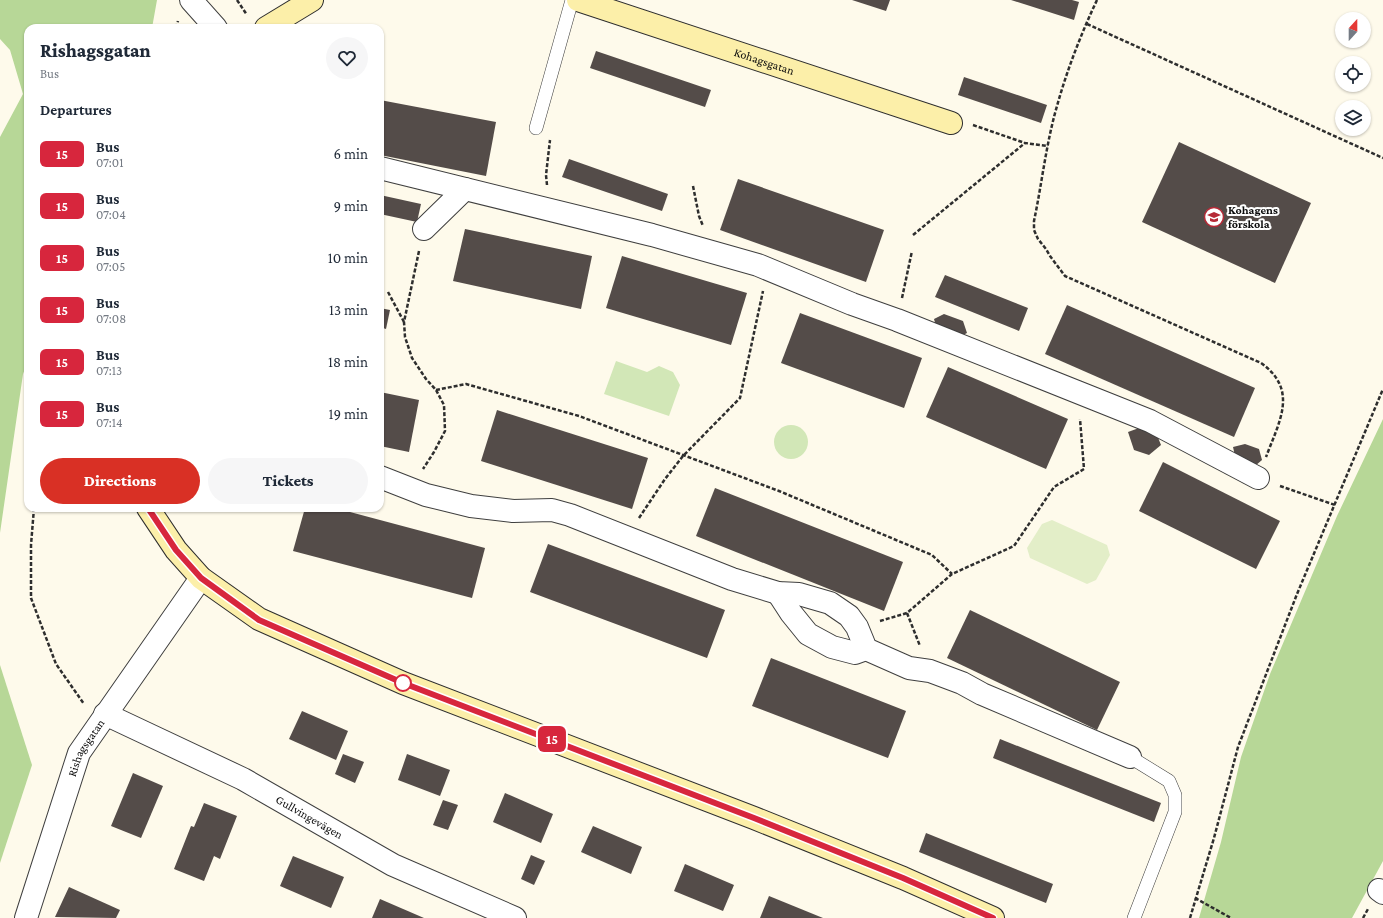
<!DOCTYPE html>
<html lang="en">
<head>
<meta charset="utf-8">
<style>
  :root { --surface:#fff; --page:#f6f6f7; --text:#1f2937; --muted:#747a83; --accent:#d93025 }
  body { margin:0; font-family:"Crimson Pro",serif; background:var(--page); color:var(--text); height:100vh; display:flex; flex-direction:column; font-size:15px; white-space:nowrap }
  * { box-sizing:border-box; margin:0 }
  p { font-size:13px; color:var(--muted) }
  .icon { flex:none; width:22px; height:22px; fill:none; stroke:currentColor; stroke-width:2; stroke-linecap:round; stroke-linejoin:round }
  .map { position:relative; flex:1; overflow:hidden }
  .side { position:absolute; left:24px; top:24px; width:360px; height:488px; display:flex; flex-direction:column; background:var(--surface); border-radius:12px; box-shadow:0 1px 3px #0004 }
  .side>* { flex:none }
  .badge { padding:0 8px; border-radius:6px; font-size:14px; line-height:26px }
  .needle { width:26px; rotate:21deg }
  .controls { position:absolute; left:1335px; top:12px; display:grid; gap:8px }
  .controls a { display:grid; place-items:center; width:36px; height:36px; border-radius:50%; background:var(--surface); box-shadow:0 1px 3px #0004; font-size:20px }
  .map>.badge { position:absolute; translate:-50% -50%; box-shadow:0 0 0 2px #fff }
  h2 { padding:0 16px; font-size:15px; line-height:36px }
  .round { display:grid; place-items:center; flex:none; width:42px; height:42px; border-radius:21px; background:var(--page) }
  .summary { display:flex; align-items:center; justify-content:space-between; height:68px; padding:0 16px }
  h1 { font-size:19px; font-weight:800; line-height:30px }
  .cta { display:flex; gap:8px; margin-top:auto; padding:8px 16px }
  .cta a { flex:1; height:46px; border-radius:24px; background:var(--accent); color:#fff; font-size:16px; font-weight:800; line-height:46px; text-align:center }
  .cta a+a { background:var(--page); color:var(--text) }
  ul { padding:0; list-style:none }
  li { display:flex; align-items:center; gap:12px; height:52px; padding:0 16px }
  li div { flex:1 }
  li b { display:block; font-size:15px }
  li em { font-style:normal }
  li .badge { min-width:44px; font-weight:700; text-align:center }
  .map>svg:first-child { display:block }
  .green { fill:#d2e7b7 }
  .forest { fill:#b7d797 }
  .pitch { fill:#e3eec8 }
  .building { fill:#544c49 }
  .lines { fill:none; stroke-linecap:round; stroke-linejoin:round }
  .lane-casing { stroke:#3f3f3f; stroke-width:14 }
  .street-casing { stroke:#3f3f3f; stroke-width:24 }
  .secondary-casing { stroke:#2e2e2e; stroke-width:24 }
  .path { stroke:#2e2e2e; stroke-width:2.5; stroke-dasharray:4 2; stroke-linecap:butt }
  .lane { stroke:#fff; stroke-width:13 }
  .street { stroke:#fff; stroke-width:22 }
  .secondary { stroke:#fcefa9; stroke-width:22 }
  .line-casing { stroke:#fff; stroke-width:9 }
  .line { stroke:#d7263d; stroke-width:6 }
  .stop-dot { fill:#fff; stroke:#d7263d; stroke-width:2 }
  .labels { text-anchor:middle; stroke-width:4; stroke-linejoin:round; paint-order:stroke }
  .street-label { font-size:12px; fill:#0c0c0c; stroke:#fff }
  .poi-label { font-size:12px; font-weight:bold; fill:#0c0c0c; stroke:#fff; text-anchor:start }
</style>
</head>
<body>
<div class="map">
<svg width="1383" height="918" viewBox="0 0 1383 918">
  <rect width="100%" height="100%" fill="#fefaeb"/>
  <g class="green">
    <polygon points="616,361 647,372 659,366 673,372 680,385 669,416 604,394"/>
    <circle cx="791" cy="442" r="17"/>
  </g>
  <g class="forest">
    <polygon points="0,0 157,0 152,28 28,28 28,361 23,374 0,533 0,137 23,94 10,50 0,39"/>
    <polygon points="1383,419 1383,861 1352,918 1199,918 1221,842 1241,757 1270,674 1337,516"/>
    <polygon points="0,665 32,765 0,863"/>
  </g>
  <polygon class="pitch" points="1052,520 1107,545 1110,555 1096,580 1087,584 1030,558 1027,548 1042,524"/>
  <g class="building">
    <polygon points="852,0 890,0 886,11"/>
    <polygon points="1011,0 1072,0 1079,2 1074,20"/>
    <polygon points="596,51 711,90 705,107 590,68"/>
    <polygon points="964,77 1047,105 1041,123 958,95"/>
    <polygon points="380,100 496,122 486,176 380,155"/>
    <polygon points="1179,142 1311,203 1275,283 1142,222"/>
    <polygon points="569,159 668,194 662,211 562,177"/>
    <polygon points="738,179 884,230 866,282 720,230"/>
    <polygon points="380,195 421,204 417,222 380,214"/>
    <polygon points="465,229 592,256 581,309 453,281"/>
    <polygon points="622,256 747,293 731,345 606,308"/>
    <polygon points="945,275 1028,308 1019,331 935,297"/>
    <polygon points="1067,305 1255,388 1234,437 1045,354"/>
    <polygon points="380,308 390,310 386,329 380,327"/>
    <polygon points="800,313 922,358 904,408 781,363"/>
    <polygon points="944,314 963,321 967,333 957,338 937,330 934,319"/>
    <polygon points="948,367 1068,419 1046,469 926,417"/>
    <polygon points="380,392 419,400 409,452 380,446"/>
    <polygon points="497,410 648,458 632,509 481,461"/>
    <polygon points="1139,428 1157,435 1161,445 1149,455 1134,450 1128,432"/>
    <polygon points="1245,444 1259,449 1262,460 1255,466 1236,460 1233,447"/>
    <polygon points="1163,462 1280,521 1256,569 1139,511"/>
    <polygon points="715,488 903,562 884,611 696,536"/>
    <polygon points="305,508 335,508 485,548 472,598 293,551"/>
    <polygon points="548,544 725,610 707,658 530,592"/>
    <polygon points="970,610 1120,682 1097,730 947,658"/>
    <polygon points="771,658 906,711 888,758 752,706"/>
    <polygon points="302,711 348,731 336,760 289,739"/>
    <polygon points="1000,739 1161,803 1154,822 993,758"/>
    <polygon points="343,754 364,762 355,783 335,774"/>
    <polygon points="407,754 450,770 440,796 398,780"/>
    <polygon points="133,773 163,786 141,838 111,826"/>
    <polygon points="505,793 553,814 541,843 493,822"/>
    <polygon points="443,800 458,805 448,830 433,825"/>
    <polygon points="204,803 237,816 220,859 214,856 204,881 174,869 191,826 194,827"/>
    <polygon points="593,826 642,847 631,874 581,852"/>
    <polygon points="926,833 1053,884 1046,903 919,852"/>
    <polygon points="531,855 545,861 534,885 521,879"/>
    <polygon points="293,856 344,877 331,908 280,886"/>
    <polygon points="685,864 734,885 723,911 674,891"/>
    <polygon points="69,887 120,910 116,918 55,917"/>
    <polygon points="769,896 823,918 760,918"/>
    <polygon points="380,899 424,918 372,918"/>
  </g>
  <g class="lines">
    <g class="lane-casing">
      <g id="lane">
        <polyline points="536,128 572,0"/>
        <polyline points="1130,757 1169,781 1175,795 1175,812 1134,918"/>
      </g>
    </g>
    <g class="street-casing">
      <g id="street">
        <polyline points="191,0 216,28"/>
        <polyline points="380,168 652,235 758,265 852,304 897,320 1150,421 1258,478"/>
        <polyline points="424,229 465,189"/>
        <polyline points="380,477 426,495 471,506 513,511 552,510 570,515 732,579 778,593 799,594 830,603 849,616 857,627 866,649 909,668 930,671 962,683 982,694 1130,757"/>
        <polyline points="778,593 791,613 808,634 832,647 855,653 866,649"/>
        <path id="s1" d="M 105,714 L 243,779 L 393,865 L 515,918"/>
        <polyline points="1379,890 1383,893"/>
        <path id="s2" d="M 26,918 L 79,753 L 201,578"/>
      </g>
    </g>
    <g class="secondary-casing">
      <g id="secondary">
        <path id="s3" d="M 578,0 L 951,123"/>
        <polyline points="266,28 312,0"/>
        <polyline points="148,508 176,550 201,578 259,619 403,683 754,818 903,878 993,918"/>
      </g>
    </g>
    <g class="path">
      <polyline points="237,0 247,15"/>
      <path d="M 1097,0 C 1081,34 1067,70 1057,106 C 1046,144 1042,183 1034,221 L 1034,230 L 1038,239 L 1046,249 L 1050,256 L 1065,276 L 1261,363 C 1299,390 1279,422 1266,457"/>
      <polyline points="1087,24 1383,158"/>
      <polyline points="176,28 178,21"/>
      <polyline points="973,125 1025,143 1048,146"/>
      <polyline points="547,185 546,175 550,140"/>
      <polyline points="693,186 699,216 703,226"/>
      <polyline points="913,235 1025,143"/>
      <polyline points="419,251 404,322 405,337 412,358 426,379 436,390 444,405 445,431 434,452 423,469"/>
      <polyline points="388,292 404,322"/>
      <polyline points="902,298 912,251"/>
      <polyline points="436,390 466,384 579,416 779,491 932,555 952,574"/>
      <polyline points="1280,486 1335,505"/>
      <polyline points="34,508 31,545 31,598 56,664 84,704"/>
      <polyline points="639,518 665,479 683,456 740,398 763,291"/>
      <polyline points="907,613 920,646"/>
      <polyline points="880,621 907,613 952,574 1014,546 1054,487 1084,469 1080,419"/>
      <polyline points="1195,898 1231,918"/>
      <polyline points="1190,918 1214,838 1238,747 1297,594 1383,389"/>
      <polyline points="1363,918 1368,909"/>
    </g>
    <use href="#lane" class="lane"/>
    <use href="#street" class="street"/>
    <use href="#secondary" class="secondary"/>
  </g>
  <g class="lines">
    <g class="line-casing">
      <polyline id="line" points="148,508 176,550 201,578 259,620 403,683 754,818 903,878 993,918"/>
    </g>
    <use href="#line" class="line"/>
  </g>
  <defs>
    <g id="school-ring" transform="scale(1)"><circle r="9.5" fill="#fff" stroke="#b62a37" stroke-width="1.5"/><path d="M0-5L7-2L0 1L-7-2ZM-4 1L0 2.5L4 1V4Q0 6-4 4Z" fill="#b62a37"/></g>
  </defs>
  <g fill-rule="evenodd">
    <use href="#school-ring" x="1214" y="217"/>
  </g>
  <circle class="stop-dot" cx="403" cy="683" r="8"/>
  <g class="labels">
    <g class="street-label">
      <text dy="4" stroke="none"><textPath href="#s3" startOffset="196">Kohagsgatan</textPath></text>
      <text dy="4" stroke="none"><textPath href="#s2" startOffset="181">Rishagsgatan</textPath></text>
      <text dy="4" stroke="none"><textPath href="#s1" startOffset="229">Gullvingevägen</textPath></text>
    </g>
    <g class="poi-label">
      <text x="1228" y="214">Kohagens<tspan x="1228" dy="14">förskola</tspan></text>
    </g>
  </g>
</svg>
<div class="controls">
<a><svg class="needle" viewBox="-14 -14 28 28"><path d="M0-13l5 13h-10z" fill="#e53935"/><path d="M0 13l5-13h-10z" fill="#747a83"/></svg></a>
<a><svg class="icon" aria-label="locate" viewBox="0 0 24 24"><circle cx="12" cy="12" r="6"/><path d="M12 2v4M12 18v4M2 12h4M18 12h4"/></svg></a>
<a><svg class="icon" aria-label="layers" viewBox="0 0 24 24"><path d="M12 4l9 5-9 5-9-5zM3 14l9 5 9-5"/></svg></a>
</div>
<b class="badge" style="left:552px;top:739px;background:#d7263d;color:#fff">15</b>
<section class="side">
<div class="summary"><div><h1>Rishagsgatan</h1><p>Bus</p></div><a class="round"><svg class="icon" aria-label="heart" viewBox="0 0 24 24"><path d="M12 20l-8-8c-3-5 5-10 8-4 3-6 11-1 8 4z"/></svg></a></div>
<h2>Departures</h2>
<ul>
<li><span class="badge" style="background:#d7263d;color:#fff">15</span><div><b>Bus</b><p>07:01</p></div><em>6 min</em></li>
<li><span class="badge" style="background:#d7263d;color:#fff">15</span><div><b>Bus</b><p>07:04</p></div><em>9 min</em></li>
<li><span class="badge" style="background:#d7263d;color:#fff">15</span><div><b>Bus</b><p>07:05</p></div><em>10 min</em></li>
<li><span class="badge" style="background:#d7263d;color:#fff">15</span><div><b>Bus</b><p>07:08</p></div><em>13 min</em></li>
<li><span class="badge" style="background:#d7263d;color:#fff">15</span><div><b>Bus</b><p>07:13</p></div><em>18 min</em></li>
<li><span class="badge" style="background:#d7263d;color:#fff">15</span><div><b>Bus</b><p>07:14</p></div><em>19 min</em></li>
</ul>
<div class="cta"><a>Directions</a><a>Tickets</a></div>
</section>
</div>
</body>
</html>
